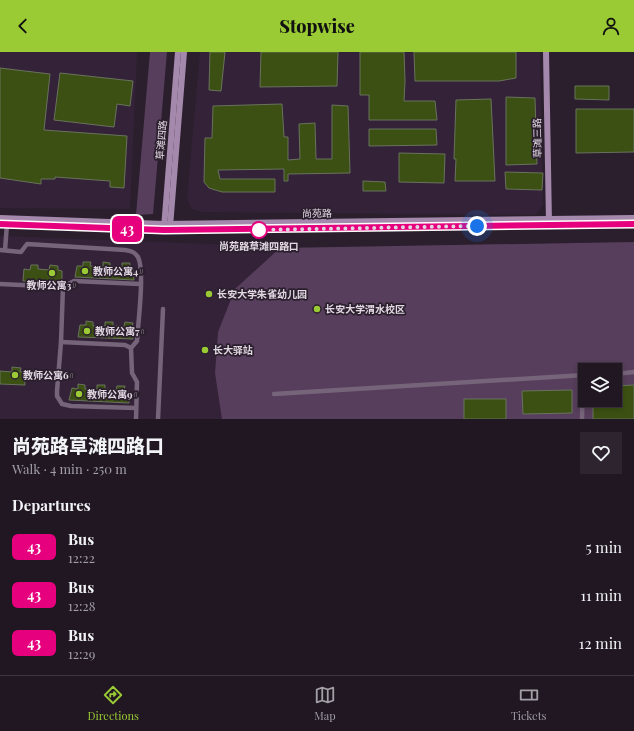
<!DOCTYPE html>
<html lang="en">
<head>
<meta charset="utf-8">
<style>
  :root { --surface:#201722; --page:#2d242f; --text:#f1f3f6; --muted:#a29fa5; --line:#3d3640; --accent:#9acb34 }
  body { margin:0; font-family:"Playfair Display","Noto Sans SC",serif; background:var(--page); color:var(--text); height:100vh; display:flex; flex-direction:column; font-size:15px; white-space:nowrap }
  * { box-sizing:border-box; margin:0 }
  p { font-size:13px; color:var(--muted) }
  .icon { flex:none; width:22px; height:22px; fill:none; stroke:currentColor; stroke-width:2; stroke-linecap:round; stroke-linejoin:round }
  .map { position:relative; height:367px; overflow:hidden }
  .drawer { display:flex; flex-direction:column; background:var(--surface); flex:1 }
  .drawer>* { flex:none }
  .badge { padding:0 8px; border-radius:6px; font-size:14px; line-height:26px }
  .controls { position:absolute; left:578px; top:311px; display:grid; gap:8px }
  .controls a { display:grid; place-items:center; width:44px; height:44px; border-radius:0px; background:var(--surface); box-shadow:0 2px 6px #0003,0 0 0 1px var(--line); font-size:20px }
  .you { position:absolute; width:20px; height:20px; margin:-10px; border:3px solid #fff; border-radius:50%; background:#1a73e8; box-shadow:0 0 0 6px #1a73e833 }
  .map>.badge { position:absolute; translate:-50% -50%; box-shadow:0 0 0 2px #fff }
  h2 { padding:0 12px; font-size:15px; line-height:36px }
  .round { display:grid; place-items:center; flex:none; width:42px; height:42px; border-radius:0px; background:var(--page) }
  .head { display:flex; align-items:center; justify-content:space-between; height:68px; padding:0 12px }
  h1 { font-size:19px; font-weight:800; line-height:30px }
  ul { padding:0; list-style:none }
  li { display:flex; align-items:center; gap:12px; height:48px; padding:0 12px }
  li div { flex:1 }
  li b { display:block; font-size:15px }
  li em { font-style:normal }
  li .badge { min-width:44px; font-weight:700; text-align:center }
  header { display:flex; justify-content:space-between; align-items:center; height:52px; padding:0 12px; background:var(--accent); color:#111; font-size:18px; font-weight:800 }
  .tab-bar { display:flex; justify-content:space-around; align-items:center; height:56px; border-top:1px solid var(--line); background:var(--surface); font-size:11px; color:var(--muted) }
  .tab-bar a { display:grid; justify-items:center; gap:2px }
  .tab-bar .current { color:var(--accent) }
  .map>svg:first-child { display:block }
  .built { fill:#342338; fill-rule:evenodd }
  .green { fill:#573e5c; fill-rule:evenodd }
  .building { fill:#3b5012; stroke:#69725d }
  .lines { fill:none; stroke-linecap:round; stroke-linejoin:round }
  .street { stroke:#76647a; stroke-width:4.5 }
  .secondary { stroke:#a589ac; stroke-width:6 }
  .line-casing { stroke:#fff; stroke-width:9 }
  .line { stroke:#e6007e; stroke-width:6 }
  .walk { stroke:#e1d8e2; stroke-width:4; stroke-dasharray:0 7.2 }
  .stop-dot { fill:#fff; stroke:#e6007e; stroke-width:2 }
  .poi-dot { fill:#9acb34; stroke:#2b1f2e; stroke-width:1.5 }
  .labels { text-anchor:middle; stroke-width:3.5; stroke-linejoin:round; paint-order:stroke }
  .street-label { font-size:10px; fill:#e1d8e2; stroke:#2b1f2e }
  .stop-label { font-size:10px; font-weight:bold; fill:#e1d8e2; stroke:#2b1f2e }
  .poi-label { font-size:10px; font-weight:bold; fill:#e1d8e2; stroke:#2b1f2e; text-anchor:start }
</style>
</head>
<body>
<header><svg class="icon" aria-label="back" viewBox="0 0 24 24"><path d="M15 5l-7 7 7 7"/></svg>Stopwise<svg class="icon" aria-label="person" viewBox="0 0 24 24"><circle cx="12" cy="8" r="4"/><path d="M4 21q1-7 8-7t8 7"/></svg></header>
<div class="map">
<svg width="634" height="367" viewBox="0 0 634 367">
  <rect width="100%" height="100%" fill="#2b1f2e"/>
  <g class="built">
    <polygon points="0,0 137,0 130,157 0,156"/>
    <polygon points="200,0 540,0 543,153 535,163 202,160 192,157 187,147"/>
    <path d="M 0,184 L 312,196 L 634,190 L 634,367 L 0,367 ZM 585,318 L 615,318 L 615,348 L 585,348 Z"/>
  </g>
  <g class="green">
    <polygon points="150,0 167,0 153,162 136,163"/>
    <path d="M 634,190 L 634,367 L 222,367 L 215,321 L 218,280 L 235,237 L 280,196 ZM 585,318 L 615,318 L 615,348 L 585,348 Z"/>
  </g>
  <g class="building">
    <polygon points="210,0 225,0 221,39 209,38"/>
    <polygon points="261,0 338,0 337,34 260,35"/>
    <polygon points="360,0 404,0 405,29 404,49 435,49 437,68 369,68 369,43 360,43"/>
    <polygon points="414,0 516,0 516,26 499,29 415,29"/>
    <polygon points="0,16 50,22 44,78 127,84 124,136 110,135 110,129 55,125 55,127 41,127 41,132 0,126"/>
    <polygon points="60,21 133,29 130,54 117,52 114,75 54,68"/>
    <polygon points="575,34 609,34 609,48 575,47"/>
    <polygon points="506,45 535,46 537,112 506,113"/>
    <polygon points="491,47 495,129 455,129 456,107 454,107 456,48"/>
    <polygon points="282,52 284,85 288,85 288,108 300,107 299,72 315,71 316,107 332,107 332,53 348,54 350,121 288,122 288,129 284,129 284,117 218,118 220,127 275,127 275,140 222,140 209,136 204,130 205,86 212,86 213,54"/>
    <polygon points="576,57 634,57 634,100 576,101"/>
    <polygon points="369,77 436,77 437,93 369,94"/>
    <polygon points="399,101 445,102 444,131 399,130"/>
    <polygon points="505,120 543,121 542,138 506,137"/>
    <polygon points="363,129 385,130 386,139 363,139"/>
    <polygon points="83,210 91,210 90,214 103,215 103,210 110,211 110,214 122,215 122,211 130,211 130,216 133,216 134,228 75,225 77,214 83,214"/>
    <polygon points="31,213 38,213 38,217 49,218 50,213 58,214 58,218 62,219 62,231 23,229 24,217 30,218"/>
    <polygon points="86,269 93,270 93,274 105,274 105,270 113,270 113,274 124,274 125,270 133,271 132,275 134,275 133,287 78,285 80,273 86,273"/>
    <polygon points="12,315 21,316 20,320 24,320 25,333 0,332 0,319 12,320"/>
    <polygon points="78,332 85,333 85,337 97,338 97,333 105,333 105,337 116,338 117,334 125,334 124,338 128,339 129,351 69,348 72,336 78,337"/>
    <polygon points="634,333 634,367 593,367 593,348 615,348 615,334"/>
    <polygon points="572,338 572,361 523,362 522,339"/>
    <rect x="464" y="347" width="42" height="20"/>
  </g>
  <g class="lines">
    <g class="street">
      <path d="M 0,198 L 21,200 L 27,192 L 125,198 C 131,199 135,200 138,205 C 145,219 138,271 137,289 L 131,296 L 132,321 L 137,330 L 136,367"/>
      <polyline points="5,198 7,172"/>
      <polyline points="0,232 63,235"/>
      <polyline points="61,290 125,293 131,296"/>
      <polyline points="615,322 634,320"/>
      <polyline points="274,342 585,323"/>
      <polyline points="136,356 71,354 62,352 57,344 57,339 61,290 63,235 74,229 140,232"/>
      <polyline points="158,367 163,257"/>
      <polyline points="582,367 583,323"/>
    </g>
    <g class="secondary">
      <polyline points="546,0 549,171"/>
      <polyline points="0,166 164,172 634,166"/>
      <polyline points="0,172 164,178 634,172"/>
      <polyline points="170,175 184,0"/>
      <polyline points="164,176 178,0"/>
    </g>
  </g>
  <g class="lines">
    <g class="line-casing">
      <polyline id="line" points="0,172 164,178 634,172"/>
    </g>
    <use href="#line" class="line"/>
    <polyline class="walk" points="259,178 477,174"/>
  </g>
  <circle class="stop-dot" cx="259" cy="178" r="8"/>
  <g class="poi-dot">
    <circle cx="85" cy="219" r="4"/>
    <circle cx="52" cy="221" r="4"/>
    <circle cx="209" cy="242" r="4"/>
    <circle cx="317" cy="257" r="4"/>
    <circle cx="87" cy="279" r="4"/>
    <circle cx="205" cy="298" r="4"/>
    <circle cx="15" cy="323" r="4"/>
    <circle cx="79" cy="342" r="4"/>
  </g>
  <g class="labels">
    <g class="street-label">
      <text transform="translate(537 86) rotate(-91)" y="4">草滩三路</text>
      <text transform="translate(161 88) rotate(-85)" y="4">草滩四路</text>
      <text transform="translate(317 161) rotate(-1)" y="4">尚苑路</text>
    </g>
    <g class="stop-label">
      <text x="259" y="198">尚苑路草滩四路口</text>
    </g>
    <g class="poi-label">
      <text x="93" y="223">教师公寓4#</text>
      <text x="52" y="237" text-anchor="middle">教师公寓3#</text>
      <text x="217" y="246">长安大学朱雀幼儿园</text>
      <text x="325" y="261">长安大学渭水校区</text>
      <text x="95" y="283">教师公寓7#</text>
      <text x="213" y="302">长大驿站</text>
      <text x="23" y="327">教师公寓6#</text>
      <text x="87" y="346">教师公寓9#</text>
    </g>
  </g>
</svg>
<div class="controls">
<a><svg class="icon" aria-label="layers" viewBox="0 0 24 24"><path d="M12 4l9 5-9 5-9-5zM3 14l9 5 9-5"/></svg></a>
</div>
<div class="you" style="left:477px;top:174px"></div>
<b class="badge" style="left:127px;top:177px;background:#e6007e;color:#fff">43</b>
</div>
<section class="drawer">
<div class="head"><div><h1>尚苑路草滩四路口</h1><p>Walk · 4 min · 250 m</p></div><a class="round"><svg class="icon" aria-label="heart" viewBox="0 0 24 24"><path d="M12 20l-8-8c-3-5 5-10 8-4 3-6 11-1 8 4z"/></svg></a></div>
<h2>Departures</h2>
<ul>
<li><span class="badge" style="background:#e6007e;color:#fff">43</span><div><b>Bus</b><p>12:22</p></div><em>5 min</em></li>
<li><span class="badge" style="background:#e6007e;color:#fff">43</span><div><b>Bus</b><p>12:28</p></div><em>11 min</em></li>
<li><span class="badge" style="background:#e6007e;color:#fff">43</span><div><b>Bus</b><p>12:29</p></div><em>12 min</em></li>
</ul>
</section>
<nav class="tab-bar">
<a class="current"><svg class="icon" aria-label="directions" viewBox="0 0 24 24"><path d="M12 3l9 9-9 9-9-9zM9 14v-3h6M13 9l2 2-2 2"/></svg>Directions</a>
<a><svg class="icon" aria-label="map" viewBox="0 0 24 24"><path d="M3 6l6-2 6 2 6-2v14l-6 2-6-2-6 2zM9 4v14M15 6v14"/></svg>Map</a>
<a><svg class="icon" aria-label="tickets" viewBox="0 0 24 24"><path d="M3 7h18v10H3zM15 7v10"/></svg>Tickets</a>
</nav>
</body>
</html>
